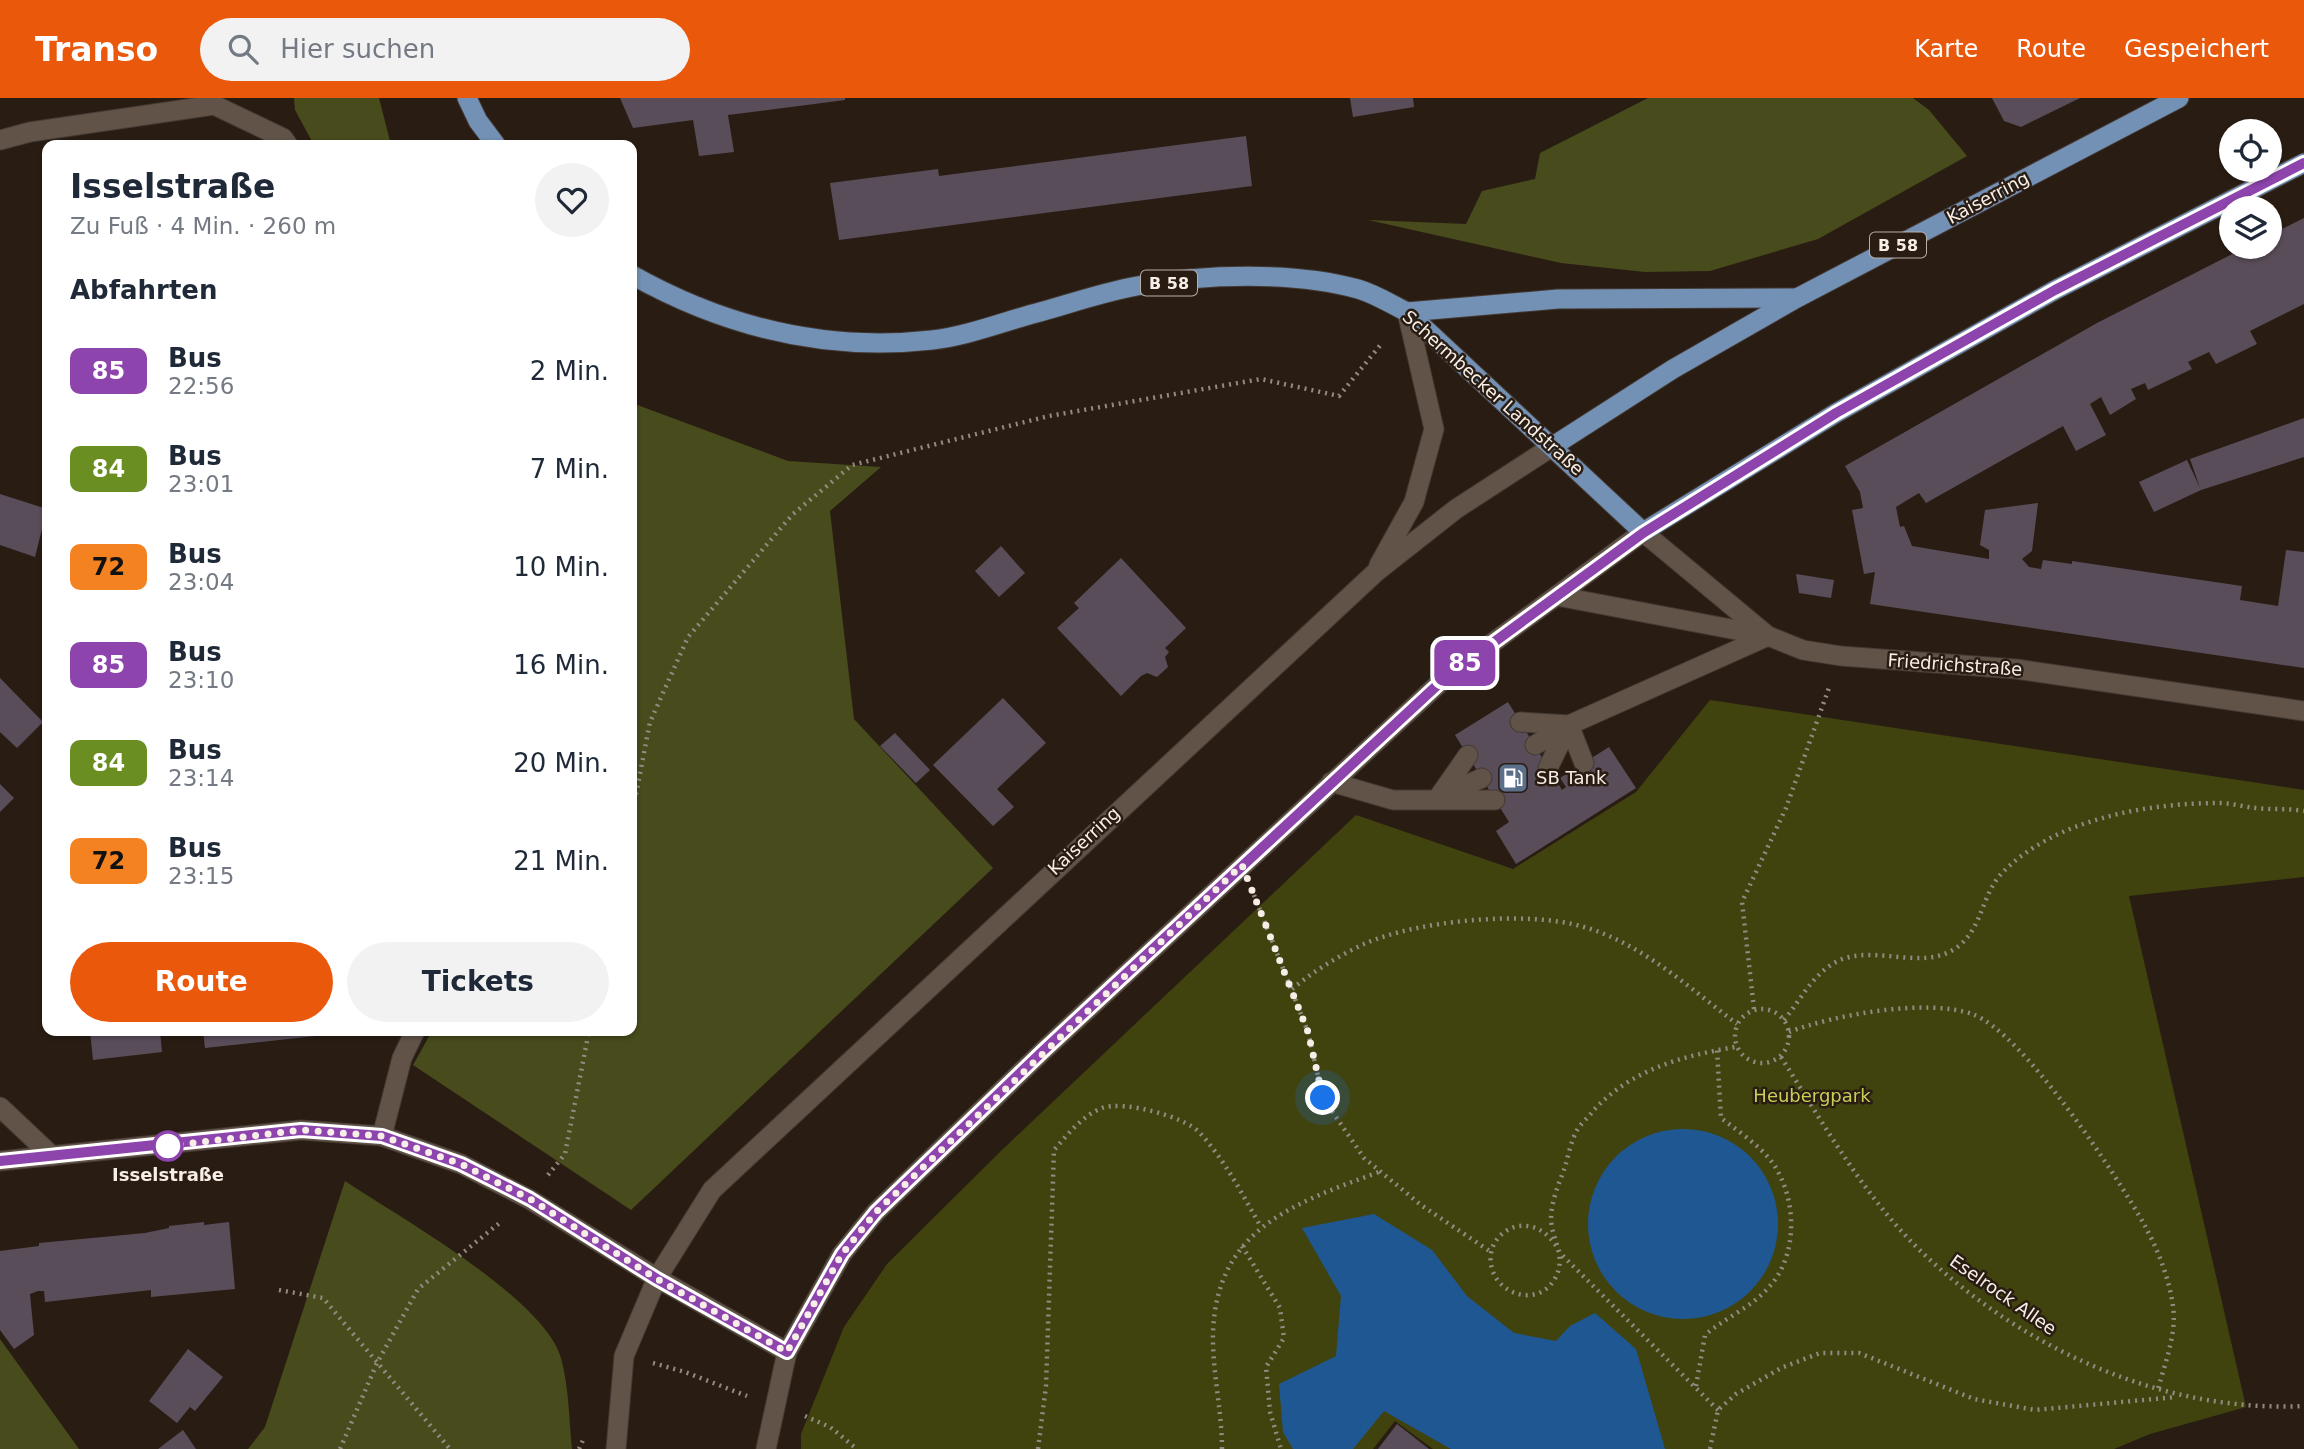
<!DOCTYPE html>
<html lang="de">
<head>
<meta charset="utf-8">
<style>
  :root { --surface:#fff; --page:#f2f2f3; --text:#1f2937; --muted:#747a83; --accent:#ea580c }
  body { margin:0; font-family:"DejaVu Sans",sans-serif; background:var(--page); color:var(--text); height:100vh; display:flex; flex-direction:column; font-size:26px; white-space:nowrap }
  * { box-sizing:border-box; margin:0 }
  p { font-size:23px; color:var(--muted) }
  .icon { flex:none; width:38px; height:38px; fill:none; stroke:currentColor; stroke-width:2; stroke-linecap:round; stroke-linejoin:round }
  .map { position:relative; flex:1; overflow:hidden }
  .details { position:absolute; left:42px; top:42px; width:595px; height:896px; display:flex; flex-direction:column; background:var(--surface); border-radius:14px; box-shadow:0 2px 5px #0004 }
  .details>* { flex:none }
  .badge { padding:0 14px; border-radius:10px; font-size:24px; line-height:46px }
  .buttons { position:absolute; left:2219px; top:21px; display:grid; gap:14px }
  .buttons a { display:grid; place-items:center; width:63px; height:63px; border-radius:50%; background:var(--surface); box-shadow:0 2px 5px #0004; font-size:35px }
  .you { position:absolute; width:35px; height:35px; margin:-18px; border:5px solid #fff; border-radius:50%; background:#1a73e8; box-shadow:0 0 0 10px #1a73e833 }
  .map>.badge { position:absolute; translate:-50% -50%; box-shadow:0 0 0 4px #fff }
  h2 { padding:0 28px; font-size:26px; line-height:63px }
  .round { display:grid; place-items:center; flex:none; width:74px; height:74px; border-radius:37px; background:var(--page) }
  .headline { display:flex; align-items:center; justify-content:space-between; height:119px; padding:0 28px }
  h1 { font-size:33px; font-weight:700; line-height:52px }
  .button { display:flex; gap:14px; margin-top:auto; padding:14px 28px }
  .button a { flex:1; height:80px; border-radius:42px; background:var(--accent); color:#fff; font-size:28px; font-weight:700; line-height:80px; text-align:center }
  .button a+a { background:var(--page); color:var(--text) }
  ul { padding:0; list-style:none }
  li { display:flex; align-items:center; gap:21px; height:98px; padding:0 28px }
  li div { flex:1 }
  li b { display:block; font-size:26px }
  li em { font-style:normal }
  li .badge { min-width:77px; font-weight:700; text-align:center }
  header { display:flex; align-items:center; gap:42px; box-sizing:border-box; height:98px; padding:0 35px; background:var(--accent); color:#fff }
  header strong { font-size:33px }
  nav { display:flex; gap:38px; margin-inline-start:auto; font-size:24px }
  .search { width:490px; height:63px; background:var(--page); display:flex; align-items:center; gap:18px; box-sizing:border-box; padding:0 24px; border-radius:38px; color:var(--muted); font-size:26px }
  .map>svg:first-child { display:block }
  .green { fill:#41430f }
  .forest { fill:#484b1b }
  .water { fill:#1f5793 }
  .building { fill:#594d5a }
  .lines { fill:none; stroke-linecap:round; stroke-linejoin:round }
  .service-casing { stroke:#443a34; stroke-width:21 }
  .minor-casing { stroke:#443a34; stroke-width:21 }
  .secondary-casing { stroke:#443a34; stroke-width:21 }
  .primary-casing { stroke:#443a34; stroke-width:21 }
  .path { stroke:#948a82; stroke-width:4.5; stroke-dasharray:2 5; stroke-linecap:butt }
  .service { stroke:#615348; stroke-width:19 }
  .minor { stroke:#615348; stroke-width:19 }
  .secondary { stroke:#615348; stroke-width:19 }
  .primary { stroke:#7390b5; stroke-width:19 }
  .line-casing { stroke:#fff; stroke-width:16 }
  .line { stroke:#8e44ad; stroke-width:10 }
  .walk { stroke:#f7eee7; stroke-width:7; stroke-dasharray:0 12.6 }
  .stop-dot { fill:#fff; stroke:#8e44ad; stroke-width:3.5 }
  .labels { text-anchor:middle; stroke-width:5; stroke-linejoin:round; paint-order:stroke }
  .shield { fill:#291d13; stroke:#b9afa7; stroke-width:2 }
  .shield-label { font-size:16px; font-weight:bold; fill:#f7eee7 }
  .street-label { font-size:18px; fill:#f7eee7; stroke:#291d13 }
  .poi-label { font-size:18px; fill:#f7eee7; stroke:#291d13; text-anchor:start }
  .park-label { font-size:18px; fill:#c8cf56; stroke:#291d13 }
  .stop-label { font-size:18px; font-weight:bold; fill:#f7eee7; stroke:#291d13 }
</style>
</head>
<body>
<header>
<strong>Transo</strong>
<div class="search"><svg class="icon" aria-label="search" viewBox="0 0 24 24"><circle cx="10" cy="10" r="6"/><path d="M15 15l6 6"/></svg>Hier suchen</div>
<nav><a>Karte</a><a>Route</a><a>Gespeichert</a></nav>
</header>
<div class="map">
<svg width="2304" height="1351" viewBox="0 0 2304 1351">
  <rect width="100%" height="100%" fill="#291d13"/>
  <polygon class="green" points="1710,602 2304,692 2304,779 2129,798 2246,1309 2150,1336 2114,1351 1433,1351 1395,1323 1373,1351 801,1351 801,1336 844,1229 887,1166 1002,1052 1356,717 1513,771 1636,694"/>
  <g class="forest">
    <polygon points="294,0 379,0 391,47 314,47 295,12"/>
    <polygon points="1648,0 1913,0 1929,12 1967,58 1818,141 1710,173 1645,174 1561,165 1368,122 1466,126 1482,93 1535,81 1540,55"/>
    <polygon points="632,305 788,363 881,369 830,413 854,621 993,770 631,1112 413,967 432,933 632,933"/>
    <path d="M 345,1083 C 399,1119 544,1200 561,1260 C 569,1289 569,1322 572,1351 L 248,1351 L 265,1329 Z"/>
    <polygon points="0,1241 79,1351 0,1351"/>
  </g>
  <g class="water">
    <circle cx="1683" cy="1126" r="95"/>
    <polygon points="1374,1116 1432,1152 1467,1198 1514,1235 1556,1243 1570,1228 1595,1215 1636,1251 1665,1351 1451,1351 1384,1313 1353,1351 1293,1351 1283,1334 1279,1286 1336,1258 1341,1198 1302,1130"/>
  </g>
  <g class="building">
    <polygon points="620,0 845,0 845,2 728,17 734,54 699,58 693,22 633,30"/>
    <polygon points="1350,0 1413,0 1414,9 1353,19"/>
    <polygon points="1992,0 2080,0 2021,29 2004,23"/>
    <polygon points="1246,38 1252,88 839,142 830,85 938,71 939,78"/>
    <polygon points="2304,120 2304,206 2250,233 2257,246 2216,266 2209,254 2188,264 2192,271 2148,292 2145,285 2131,291 2136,301 2110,317 2101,299 2090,306 2106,337 2076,353 2063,328 1926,405 1919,395 1896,409 1900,429 1904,428 1912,448 1989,461 1989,452 1980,447 1985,412 2038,405 2032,453 2022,461 2029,469 2041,471 2043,462 2072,466 2072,463 2242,488 2240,502 2278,508 2286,452 2304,454 2304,570 1870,506 1875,474 1864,476 1852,412 1863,410 1860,394 1845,368 2097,225 2246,149 2270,149 2270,137"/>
    <polygon points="2304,320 2304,359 2201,392 2154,414 2139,384 2187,362 2200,390 2190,361"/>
    <polygon points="0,396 47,411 35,459 0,447"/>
    <polygon points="1001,448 1025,475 999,499 975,473"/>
    <polygon points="1121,460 1186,530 1165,550 1169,554 1165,559 1168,569 1157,579 1147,575 1141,578 1121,598 1057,530 1079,510 1074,505"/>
    <polygon points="1796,476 1834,482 1831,500 1799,495"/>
    <polygon points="0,580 43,624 17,650 0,634"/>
    <polygon points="1003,600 1046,645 997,691 1014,709 993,728 933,667"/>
    <polygon points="1508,604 1562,692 1566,689 1560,680 1609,649 1636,690 1516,766 1496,733 1509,724 1455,637"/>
    <polygon points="895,635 930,672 916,685 880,648"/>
    <polygon points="0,686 14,700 0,714"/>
    <polygon points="90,933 160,933 162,954 93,962"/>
    <polygon points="203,933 352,933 352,934 205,950"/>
    <polygon points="204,1124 204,1127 229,1124 235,1191 151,1199 151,1192 45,1204 44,1193 38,1193 30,1196 34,1237 14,1251 0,1232 0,1153 39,1148 39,1145 145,1135 169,1130 169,1128"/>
    <polygon points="188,1251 223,1279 195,1313 190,1309 177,1325 149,1303"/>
    <polygon points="1397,1326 1429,1351 1378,1351"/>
    <polygon points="183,1332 196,1351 158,1351"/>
  </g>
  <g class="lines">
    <g class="service-casing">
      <g id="service">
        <polyline points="1520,624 1569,627 1584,665"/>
        <polyline points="1569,627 1768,538"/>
        <polyline points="1535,647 1569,627 1548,670"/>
        <polyline points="1331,684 1393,702 1495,702"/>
        <polyline points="1442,698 1482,680"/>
        <polyline points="1438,700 1468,657"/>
      </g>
    </g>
    <g class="minor-casing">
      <g id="minor">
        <polyline points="0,42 30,34 214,7 283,40 288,47"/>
        <polyline points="1643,434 1768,538 1803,552 1841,558 2016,571 2304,613"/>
        <polyline points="0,1009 52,1058"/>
        <polyline points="382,1038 402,960 415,933"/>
      </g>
    </g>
    <g class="secondary-casing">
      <g id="secondary">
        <polyline points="1379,467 1414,404 1434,331 1407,214"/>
        <polyline points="1557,498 1768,538"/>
        <polyline points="0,1063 301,1032 382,1038 461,1066 529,1101 657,1180 787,1254"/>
        <polyline points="616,1351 624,1258 657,1180 712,1092 1376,474 1456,411 1553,348"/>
        <polyline points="766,1351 787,1254 842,1156 876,1114 1044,952 1445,580 1643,434"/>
      </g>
    </g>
    <g class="primary-casing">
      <g id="primary">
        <polyline points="467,0 478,23 496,47"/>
        <path d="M 632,177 C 725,229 825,254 932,242 C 968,238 1005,223 1040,214 C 1072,205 1104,194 1137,188 C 1203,176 1294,173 1358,191 C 1375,196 1391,206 1407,214 L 1643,434 L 1836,315 L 2055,192 L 2304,65"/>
        <polyline points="1407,214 1558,201 1796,200"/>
        <polyline points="1553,348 1673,271 1797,200 2179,0"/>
      </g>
    </g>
    <g class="path">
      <polyline points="632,717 650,624 688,539 792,417 852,367 1049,318 1261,281 1339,298 1382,245"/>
      <polyline points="1254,797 1308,934 1323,1000 1364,1060 1421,1107 1491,1154"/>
      <path d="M 1292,891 C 1314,873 1338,858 1364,846 C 1418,822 1528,812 1584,829 C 1641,845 1691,891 1737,926"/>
      <circle cx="1762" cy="938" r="27"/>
      <polyline points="1754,911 1742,804 1786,710 1830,587"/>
      <path d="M 1784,922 C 1799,904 1809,883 1828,869 C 1866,840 1918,876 1956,850 C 1983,831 1981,797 2002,775 C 2054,721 2148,705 2219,705 C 2232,705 2244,709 2256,710 C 2272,712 2288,710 2304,713"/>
      <path d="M 1789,934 C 1834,917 1926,900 1972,916 C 2022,933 2118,1079 2145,1128 C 2158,1152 2169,1180 2173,1208 C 2177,1235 2165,1265 2158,1291"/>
      <path d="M 1781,959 C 1825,1028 1867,1104 1928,1160 C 2028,1253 2166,1315 2304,1308"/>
      <polyline points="548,1077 565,1056 589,933"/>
      <polyline points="1242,1148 1280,1210 1284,1240 1266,1269 1270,1314 1281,1351"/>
      <polyline points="279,1192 323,1200 450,1351"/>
      <polyline points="653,1265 685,1274 747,1298"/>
      <path d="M 1696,1288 L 1705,1237 C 1726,1219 1751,1210 1770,1188 C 1798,1156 1797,1102 1774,1067 C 1761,1048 1739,1034 1721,1020 L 1717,952"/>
      <path d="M 1718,1312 L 1560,1155 C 1536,1105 1481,1132 1492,1171 C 1500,1198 1538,1208 1554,1182 C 1568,1160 1552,1143 1551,1121 C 1551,1104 1559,1085 1565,1069 C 1568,1058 1571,1044 1576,1034 C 1580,1026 1588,1020 1593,1013 C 1630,972 1682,958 1735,949"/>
      <polyline points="805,1318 830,1329 857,1351"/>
      <polyline points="340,1351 377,1265 418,1191 502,1123"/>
      <polyline points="579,1351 584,1340"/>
      <path d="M 1038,1351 L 1046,1288 L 1054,1052 C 1068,1036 1082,1018 1102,1010 C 1123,1002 1185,1019 1199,1034 C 1225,1062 1242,1096 1261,1129"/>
      <path d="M 1222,1351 C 1222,1312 1212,1273 1213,1234 C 1217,1130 1295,1105 1379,1074"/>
      <polyline points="1710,1351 1718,1312 1736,1296 1781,1270 1820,1255 1859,1255 1974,1301 2035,1312 2176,1299"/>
    </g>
    <use href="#service" class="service"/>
    <use href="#minor" class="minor"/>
    <use href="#secondary" class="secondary"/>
    <use href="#primary" class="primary"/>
  </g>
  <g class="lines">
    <g class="line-casing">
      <polyline id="line" points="0,1063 301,1032 382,1038 461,1066 530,1101 657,1181 787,1254 842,1156 876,1114 1044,952 1445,580 1643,435 1836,315 2055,192 2304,65"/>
    </g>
    <use href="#line" class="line"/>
    <polyline class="walk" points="168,1048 301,1032 382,1038 461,1066 530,1101 657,1181 787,1254 842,1156 876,1114 1242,767 1308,934 1323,1000"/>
  </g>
  <defs>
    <g id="fuel-square" transform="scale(1.575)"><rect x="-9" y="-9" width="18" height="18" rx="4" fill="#5c6f8a" stroke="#291d13"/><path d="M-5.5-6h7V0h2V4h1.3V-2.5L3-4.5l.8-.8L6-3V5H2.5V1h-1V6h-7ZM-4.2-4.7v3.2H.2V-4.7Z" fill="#fff"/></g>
  </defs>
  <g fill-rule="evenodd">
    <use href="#fuel-square" x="1513" y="680"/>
  </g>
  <circle class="stop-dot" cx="168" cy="1048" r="14"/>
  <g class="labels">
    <g class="shield">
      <rect x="1870" y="134.5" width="56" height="25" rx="5"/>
      <rect x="1141" y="172.5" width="56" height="25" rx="5"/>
    </g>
    <g class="shield-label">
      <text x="1898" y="153">B 58</text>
      <text x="1169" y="191">B 58</text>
    </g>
    <g class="street-label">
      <text transform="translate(1988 100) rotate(-28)" y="6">Kaiserring</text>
      <text transform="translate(1493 295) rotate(42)" y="6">Schermbecker Landstraße</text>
      <text transform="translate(1955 567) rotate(4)" y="6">Friedrichstraße</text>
      <text transform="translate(1084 743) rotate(-43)" y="6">Kaiserring</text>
      <text transform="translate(2003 1197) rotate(35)" y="6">Eselrock Allee</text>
    </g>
    <g class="poi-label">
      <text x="1536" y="686">SB Tank</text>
    </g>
    <g class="park-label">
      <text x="1812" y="1004">Heubergpark</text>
    </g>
    <g class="stop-label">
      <text x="168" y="1083">Isselstraße</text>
    </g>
  </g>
</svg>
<div class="buttons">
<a><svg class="icon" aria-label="locate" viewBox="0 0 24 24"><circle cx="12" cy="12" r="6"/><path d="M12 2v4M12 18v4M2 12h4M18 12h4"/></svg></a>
<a><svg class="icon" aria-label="layers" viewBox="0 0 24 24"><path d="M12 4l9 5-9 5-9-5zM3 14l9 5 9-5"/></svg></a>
</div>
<div class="you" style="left:1323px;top:1000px"></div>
<b class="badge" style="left:1465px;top:565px;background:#8e44ad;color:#fff">85</b>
<section class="details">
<div class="headline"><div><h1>Isselstraße</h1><p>Zu Fuß · 4 Min. · 260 m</p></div><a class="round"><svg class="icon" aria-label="heart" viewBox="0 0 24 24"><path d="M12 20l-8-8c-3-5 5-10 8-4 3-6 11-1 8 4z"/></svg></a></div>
<h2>Abfahrten</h2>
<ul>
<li><span class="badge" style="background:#8e44ad;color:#fff">85</span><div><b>Bus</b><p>22:56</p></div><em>2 Min.</em></li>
<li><span class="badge" style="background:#6b8e23;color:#fff">84</span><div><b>Bus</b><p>23:01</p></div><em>7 Min.</em></li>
<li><span class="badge" style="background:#f58220;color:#111">72</span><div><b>Bus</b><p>23:04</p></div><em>10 Min.</em></li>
<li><span class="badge" style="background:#8e44ad;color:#fff">85</span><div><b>Bus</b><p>23:10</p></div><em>16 Min.</em></li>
<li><span class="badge" style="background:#6b8e23;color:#fff">84</span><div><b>Bus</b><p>23:14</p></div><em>20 Min.</em></li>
<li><span class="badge" style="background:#f58220;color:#111">72</span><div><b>Bus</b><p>23:15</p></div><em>21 Min.</em></li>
</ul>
<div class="button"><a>Route</a><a>Tickets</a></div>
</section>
</div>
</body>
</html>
